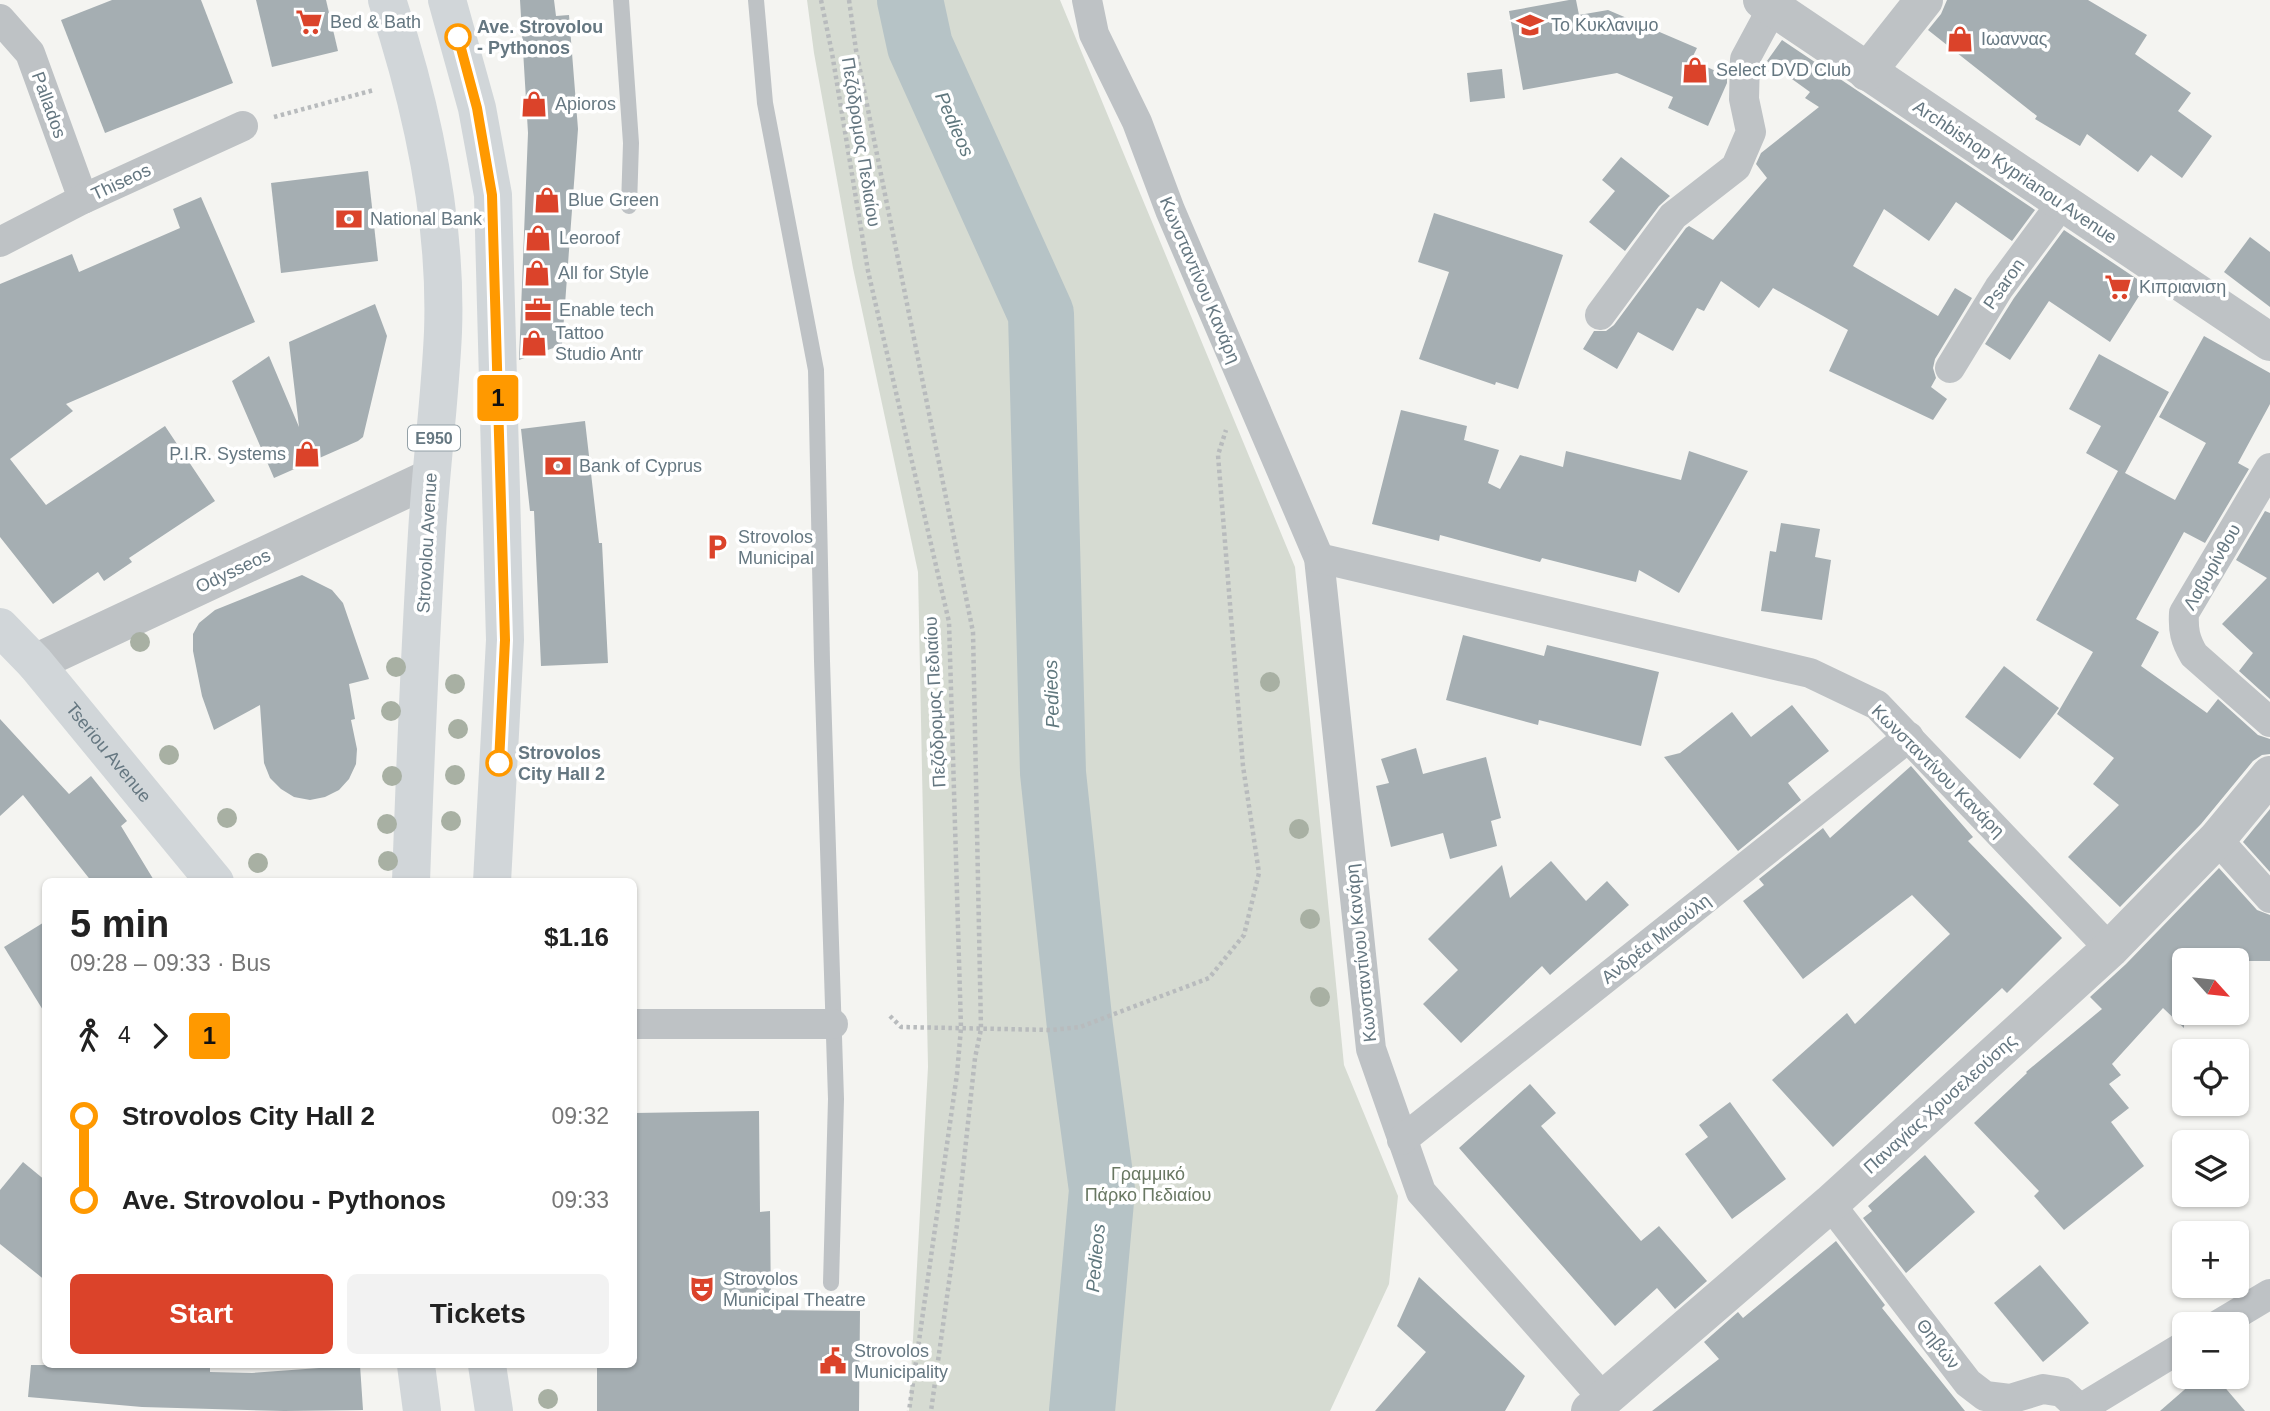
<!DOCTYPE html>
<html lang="en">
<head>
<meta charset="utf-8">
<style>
  :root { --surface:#fff; --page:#f2f2f2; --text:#222; --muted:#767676; --accent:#db432a }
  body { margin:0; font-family:Helvetica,sans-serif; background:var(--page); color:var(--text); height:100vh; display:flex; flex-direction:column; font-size:26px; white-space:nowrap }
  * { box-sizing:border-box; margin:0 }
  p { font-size:23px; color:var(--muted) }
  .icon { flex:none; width:38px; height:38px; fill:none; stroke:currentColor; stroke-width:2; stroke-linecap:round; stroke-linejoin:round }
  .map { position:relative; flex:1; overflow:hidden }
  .panel { position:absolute; left:42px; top:878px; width:595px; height:490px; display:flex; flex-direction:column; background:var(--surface); border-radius:10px; box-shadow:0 2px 5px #0004 }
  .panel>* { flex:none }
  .badge { padding:0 14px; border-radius:5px; font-size:24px; line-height:46px }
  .needle { width:46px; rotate:117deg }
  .fabs { position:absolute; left:2172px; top:948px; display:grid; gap:14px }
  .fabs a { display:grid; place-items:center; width:77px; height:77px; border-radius:10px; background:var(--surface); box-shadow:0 2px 5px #0004; font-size:35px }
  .map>.badge { position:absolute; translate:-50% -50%; box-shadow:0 0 0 4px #fff }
  .legs { display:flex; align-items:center; gap:10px; height:77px; padding:0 28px; font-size:23px }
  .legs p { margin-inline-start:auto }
  .summary { display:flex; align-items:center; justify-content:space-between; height:119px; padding:0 28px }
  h1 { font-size:38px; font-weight:800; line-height:52px }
  .primary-button { display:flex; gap:14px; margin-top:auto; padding:14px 28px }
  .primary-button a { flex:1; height:80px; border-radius:10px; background:var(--accent); color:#fff; font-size:28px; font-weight:800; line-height:80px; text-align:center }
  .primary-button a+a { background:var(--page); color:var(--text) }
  ul { padding:0 28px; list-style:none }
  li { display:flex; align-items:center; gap:24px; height:84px; font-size:26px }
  li i { display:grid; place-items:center; width:10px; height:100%; margin:0 9px; background:currentColor }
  li i::after { content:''; width:18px; height:18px; margin:-9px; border:5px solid; border-radius:50%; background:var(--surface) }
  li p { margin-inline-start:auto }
  li:first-child i { background:linear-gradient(#0000 50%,currentColor 0) }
  li:last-child i { background:linear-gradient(currentColor 50%,#0000 0) }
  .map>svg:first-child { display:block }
  .green { fill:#d6dbd2 }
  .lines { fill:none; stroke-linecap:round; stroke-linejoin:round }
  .river { stroke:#b6c3c6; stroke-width:66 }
  .building { fill:#a5aeb2 }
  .path { stroke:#b8bbbd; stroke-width:4.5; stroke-dasharray:3.5 3.5; stroke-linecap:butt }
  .service { stroke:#bec2c5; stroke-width:16 }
  .minor { stroke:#bec2c5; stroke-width:30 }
  .tertiary { stroke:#bec2c5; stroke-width:38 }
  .primary { stroke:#d1d6d9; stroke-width:38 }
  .tree { fill:#a8b0a3 }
  .line-1-casing { stroke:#fff; stroke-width:16 }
  .line-1 { stroke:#f90; stroke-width:10 }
  .stop-1-dot { fill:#fff; stroke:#f90; stroke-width:3.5 }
  .labels { text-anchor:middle; stroke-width:7; stroke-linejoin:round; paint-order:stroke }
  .shield { fill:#fff; stroke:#93a0a7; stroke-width:2 }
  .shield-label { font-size:16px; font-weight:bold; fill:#657781 }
  .poi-label { font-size:18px; fill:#657781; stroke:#fff; text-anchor:start }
  .stop-label { font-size:18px; font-weight:bold; fill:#657781; stroke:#fff; text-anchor:start }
  .street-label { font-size:18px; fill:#657781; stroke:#fff }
  .park-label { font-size:18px; fill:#697863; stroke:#fff }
  .water-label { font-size:19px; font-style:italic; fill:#60787e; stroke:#fff }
</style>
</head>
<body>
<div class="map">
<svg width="2270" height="1411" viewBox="0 0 2270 1411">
  <rect width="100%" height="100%" fill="#f4f4f1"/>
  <polygon class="green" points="807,0 1060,0 1295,567 1344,1065 1398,1196 1389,1284 1330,1411 909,1411 928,1067 918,572 853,268 814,53"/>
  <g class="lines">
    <polyline class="river" points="910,0 920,46 1041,314 1053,773 1080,1027 1102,1190 1082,1411"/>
  </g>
  <g class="building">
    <polygon points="112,0 201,0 233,83 105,133 61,20"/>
    <polygon points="256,0 326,0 338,51 272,67"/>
    <polygon points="520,0 554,0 556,16 569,15 578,129 562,345 519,360 528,133"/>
    <polygon points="1569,0 1576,0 1579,15 1608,10 1697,48 1691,60 1727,76 1727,83 1708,126 1668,108 1673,97 1617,73 1523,90 1509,11"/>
    <polygon points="1947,0 2088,0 2147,35 2135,54 2191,93 2178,111 2212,136 2182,178 2151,155 2138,172 2087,134 2080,146 2035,119 2037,116 1928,30 1941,14"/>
    <polygon points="1782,40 2035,210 2012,241 1956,202 1929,241 1884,209 1853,266 1938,316 1955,288 1972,298 1935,359 1933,368 1936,378 1931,387 1947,399 1933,420 1829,371 1848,330 1773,288 1759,308 1721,281 1704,311 1697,308 1673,351 1638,332 1617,369 1583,349 1594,331 1606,331 1614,325 1686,228 1689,226 1713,240 1767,178 1756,164 1761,153 1819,107 1805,98 1810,92 1767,61"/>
    <polygon points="1502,69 1505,98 1470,102 1467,73"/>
    <polygon points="1621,157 1670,196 1659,206 1625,251 1589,222 1615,191 1602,180"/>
    <polygon points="368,171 378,261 281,273 271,183"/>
    <polygon points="201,197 255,322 66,404 73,411 10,459 46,505 165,426 215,501 129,558 132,562 104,581 98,572 53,604 0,537 0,284 72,254 79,272 180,228 173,209"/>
    <polygon points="1434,213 1563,255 1518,389 1496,382 1495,385 1419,359 1449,272 1418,262"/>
    <polygon points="2064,230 2146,285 2110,342 2049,301 2010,360 1985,344 2014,298"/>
    <polygon points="2250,237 2270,252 2270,307 2224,272"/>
    <polygon points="375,304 387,336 363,437 358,441 274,478 232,381 269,356 299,427 289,342"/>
    <polygon points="2204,336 2270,373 2270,404 2238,463 2249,469 2205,543 2184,532 2136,619 2159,632 2141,666 2207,713 2218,699 2258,735 2270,739 2270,754 2262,755 2253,761 2201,824 2120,907 2068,857 2119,805 2093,784 2114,758 2057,714 2093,652 2036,620 2118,471 2086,453 2101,426 2069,409 2099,354 2169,392 2125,473 2175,500 2206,443 2159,417"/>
    <polygon points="1401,410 1467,426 1464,440 1499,450 1488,483 1500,489 1520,455 1563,467 1566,451 1681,480 1689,451 1748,471 1679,593 1639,570 1636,582 1542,558 1540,562 1440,535 1439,541 1372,524"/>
    <polygon points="585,421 599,543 602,543 608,663 541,666 534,511 530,511 521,429"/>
    <polygon points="2265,511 2270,513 2270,699 2239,671 2253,653 2222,624 2267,578 2236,560"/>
    <polygon points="1781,523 1820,529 1815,557 1831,560 1822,620 1761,611 1770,551 1776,552"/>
    <polygon points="302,575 332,590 343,603 369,679 349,684 355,719 351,720 357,749 356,764 349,779 339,790 325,797 310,800 294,797 281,789 270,778 264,763 260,705 214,730 202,696 193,651 193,634 199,623 215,610"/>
    <polygon points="1463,635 1544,656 1547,645 1659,672 1641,746 1539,720 1538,725 1446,700"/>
    <polygon points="2004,666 2059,708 2020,759 1965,717"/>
    <polygon points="1792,705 1829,751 1788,783 1801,800 1738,851 1664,757 1680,753 1732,712 1751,737"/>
    <polygon points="0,719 69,794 91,776 127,821 121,826 155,882 92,882 23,795 0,816"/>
    <polygon points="1416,748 1423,774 1486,757 1501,818 1491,821 1497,846 1450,859 1443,833 1391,847 1376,786 1389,783 1381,759"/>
    <polygon points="1911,766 1973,837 1968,841 2062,938 2007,993 2002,988 1833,1147 1772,1080 1847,1013 1855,1024 1950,934 1912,895 1803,979 1743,901 1764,885 1759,879 1823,828 1830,838"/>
    <polygon points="2270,809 2270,872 2243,842"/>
    <polygon points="1551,861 1586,901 1607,881 1629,905 1550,975 1542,966 1461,1043 1423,1004 1458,970 1428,939 1502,865 1510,898"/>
    <polygon points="2219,868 2257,910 2270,915 2270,961 2184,961 2184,1028 2163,1008 2112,1064 2121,1075 2109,1084 2129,1108 2111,1122 2144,1166 2064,1230 2034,1196 2039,1191 1974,1123 2027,1073 2026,1072 2102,1009 2090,997 2126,964"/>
    <polygon points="46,921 46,1015 4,947"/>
    <polygon points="1530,1084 1556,1113 1541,1126 1641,1241 1659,1226 1707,1281 1675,1309 1657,1288 1615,1326 1459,1148"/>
    <polygon points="1730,1102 1786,1179 1732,1219 1685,1154 1708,1137 1699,1125"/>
    <polygon points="759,1111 760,1212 770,1211 771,1310 860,1311 859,1411 597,1411 597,1365 634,1365 634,1113"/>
    <polygon points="1925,1155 1975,1212 1906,1273 1863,1218 1872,1211 1868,1206"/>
    <polygon points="23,1162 46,1181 46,1281 0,1244 0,1190"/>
    <polygon points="1836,1241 1885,1305 1882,1308 1965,1411 1652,1411 1719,1359 1704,1342 1738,1312 1743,1318"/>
    <polygon points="2040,1265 2089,1323 2043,1362 1994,1303"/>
    <polygon points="1419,1277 1525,1376 1505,1411 1375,1411 1426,1352 1397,1326"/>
    <polygon points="31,1365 210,1365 210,1372 252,1373 360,1365 363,1410 284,1411 142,1407 28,1397"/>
    <polygon points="2199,1377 2216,1377 2245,1411 2160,1411"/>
  </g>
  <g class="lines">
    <g class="path">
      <polyline points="821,0 832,53 868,271 949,622 961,1028 957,1074 909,1411"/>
      <polyline points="849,0 856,50 973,632 981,1029 975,1058 957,1225 931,1411"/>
      <polyline points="274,117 374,90"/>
      <polyline points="890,1016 901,1027 1052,1030 1080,1027 1209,978 1244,935 1259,873 1243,766 1218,455 1226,430"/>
    </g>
    <g class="service">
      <polyline points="621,0 631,143 629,206"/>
      <polyline points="756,0 765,103 816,370 822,661 836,1099 831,1283"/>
    </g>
    <g class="minor">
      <polyline points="1087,0 1094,34 1137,122 1170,210 1319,558 1371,1049 1421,1192 1603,1398"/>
      <polyline points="0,19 30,53 83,199"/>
      <polyline points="0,242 83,199 243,126"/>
      <polyline points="1600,315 1673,216 1736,167 1751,132 1744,99 1745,59 1773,7"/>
      <polyline points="1950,368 1999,288 2062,203"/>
      <path d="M 2270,468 L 2184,613 C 2183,630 2185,640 2194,655 L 2270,722"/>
      <polyline points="1319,558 1810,673 1877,705 2110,949"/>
      <polyline points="2217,839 2270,898"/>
      <polyline points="634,1024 833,1024"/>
      <polyline points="1402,1140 1909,737"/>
      <polyline points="1830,1204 1968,1383 1985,1396 2010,1399 2043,1389 2062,1392 2082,1411"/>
      <polyline points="2218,1325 2270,1294"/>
      <polyline points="2080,1409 2184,1346"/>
    </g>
    <g class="tertiary">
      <polyline points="1762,0 2270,342"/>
      <polyline points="1867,72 1924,0"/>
      <polyline points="35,663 430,478"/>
      <polyline points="1590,1411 1830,1204 2110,949 2217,839 2270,775"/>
    </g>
    <g class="primary">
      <path d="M 387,0 C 422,106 447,220 443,332 C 440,399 431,466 427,533 C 420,649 415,766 411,882"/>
      <polyline points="447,0 477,108 493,195 505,640 492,882"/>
      <path id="s1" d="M 0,627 L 35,663 L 215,882"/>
      <polyline points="416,1365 422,1411"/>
      <polyline points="487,1365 494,1411"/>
    </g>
  </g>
  <g class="tree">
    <circle cx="140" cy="642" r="10"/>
    <circle cx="396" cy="667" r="10"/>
    <circle cx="1270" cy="682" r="10"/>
    <circle cx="455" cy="684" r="10"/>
    <circle cx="391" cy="711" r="10"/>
    <circle cx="458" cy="729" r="10"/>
    <circle cx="169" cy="755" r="10"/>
    <circle cx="455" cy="775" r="10"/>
    <circle cx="392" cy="776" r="10"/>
    <circle cx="227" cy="818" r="10"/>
    <circle cx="451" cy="821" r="10"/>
    <circle cx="387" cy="824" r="10"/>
    <circle cx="1299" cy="829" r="10"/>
    <circle cx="388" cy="861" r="10"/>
    <circle cx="258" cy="863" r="10"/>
    <circle cx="1310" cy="919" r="10"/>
    <circle cx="1320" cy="997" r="10"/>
    <circle cx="548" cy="1399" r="10"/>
  </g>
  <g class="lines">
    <g class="line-1-casing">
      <polyline id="line-1" points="458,37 477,108 492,195 505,640 499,763"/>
    </g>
    <use href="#line-1" class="line-1"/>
  </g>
  <defs>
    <g id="supermarket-bare" transform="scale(2.1)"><path d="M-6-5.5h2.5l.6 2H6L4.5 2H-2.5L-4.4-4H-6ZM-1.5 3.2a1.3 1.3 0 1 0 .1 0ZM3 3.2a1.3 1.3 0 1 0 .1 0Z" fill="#db432a" stroke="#fff" stroke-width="2.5" paint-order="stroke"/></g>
    <g id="school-bare" transform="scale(2.1)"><path d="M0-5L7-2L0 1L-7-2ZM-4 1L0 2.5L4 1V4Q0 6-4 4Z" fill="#db432a" stroke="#fff" stroke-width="2.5" paint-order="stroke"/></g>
    <g id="shop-bare" transform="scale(2.1)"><path d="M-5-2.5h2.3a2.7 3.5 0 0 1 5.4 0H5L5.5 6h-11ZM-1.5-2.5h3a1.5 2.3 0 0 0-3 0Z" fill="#db432a" stroke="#fff" stroke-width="2.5" paint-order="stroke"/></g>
    <g id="bank-bare" transform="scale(2.1)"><path d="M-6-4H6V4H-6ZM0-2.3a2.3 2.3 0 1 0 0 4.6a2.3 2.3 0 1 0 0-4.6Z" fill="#db432a" stroke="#fff" stroke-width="2.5" paint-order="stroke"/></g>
    <g id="office-bare" transform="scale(2.1)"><path d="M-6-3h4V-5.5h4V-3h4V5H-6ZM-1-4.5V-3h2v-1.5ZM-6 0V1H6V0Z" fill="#db432a" stroke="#fff" stroke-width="2.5" paint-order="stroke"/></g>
    <g id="parking-bare" transform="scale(2.1)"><path d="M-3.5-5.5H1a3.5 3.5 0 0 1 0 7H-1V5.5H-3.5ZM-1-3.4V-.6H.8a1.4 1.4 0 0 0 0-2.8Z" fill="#db432a" stroke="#fff" stroke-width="2.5" paint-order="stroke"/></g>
    <g id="theatre-bare" transform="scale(2.1)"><path d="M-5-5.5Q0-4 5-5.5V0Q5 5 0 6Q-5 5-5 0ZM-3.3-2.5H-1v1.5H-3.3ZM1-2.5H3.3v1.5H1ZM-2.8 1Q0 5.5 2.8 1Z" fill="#db432a" stroke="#fff" stroke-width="2.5" paint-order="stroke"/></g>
    <g id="civic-bare" transform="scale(2.1)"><path d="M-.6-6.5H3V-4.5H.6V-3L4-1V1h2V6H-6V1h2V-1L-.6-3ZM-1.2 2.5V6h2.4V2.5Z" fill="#db432a" stroke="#fff" stroke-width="2.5" paint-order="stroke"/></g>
  </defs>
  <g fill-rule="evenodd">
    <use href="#supermarket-bare" x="309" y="22"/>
    <use href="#school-bare" x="1530" y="25"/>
    <use href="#shop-bare" x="1960" y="39"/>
    <use href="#shop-bare" x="1695" y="70"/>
    <use href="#shop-bare" x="534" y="104"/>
    <use href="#shop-bare" x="547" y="200"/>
    <use href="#bank-bare" x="349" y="219"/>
    <use href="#shop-bare" x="538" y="238"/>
    <use href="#shop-bare" x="537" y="273"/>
    <use href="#supermarket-bare" x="2118" y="287"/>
    <use href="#office-bare" x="538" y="310"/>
    <use href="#shop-bare" x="534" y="343"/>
    <use href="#shop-bare" x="307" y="454"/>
    <use href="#bank-bare" x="558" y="466"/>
    <use href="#parking-bare" x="717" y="547"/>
    <use href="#theatre-bare" x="702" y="1289"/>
    <use href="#civic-bare" x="833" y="1361"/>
  </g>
  <g class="stop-1-dot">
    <circle cx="458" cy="37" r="12"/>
    <circle cx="499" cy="763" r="12"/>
  </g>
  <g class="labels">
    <rect class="shield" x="408" y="425.5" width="52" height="25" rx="5"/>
    <g class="shield-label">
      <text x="434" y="444">E950</text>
    </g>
    <g class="poi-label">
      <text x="330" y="28">Bed &amp; Bath</text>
      <text x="1551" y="31">Το Κυκλανιμο</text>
      <text x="1981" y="45">Ιωαννας</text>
      <text x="1716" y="76">Select DVD Club</text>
      <text x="555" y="110">Apioros</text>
      <text x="568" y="206">Blue Green</text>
      <text x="370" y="225">National Bank</text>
      <text x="559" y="244">Leoroof</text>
      <text x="558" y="279">All for Style</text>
      <text x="2139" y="293">Κιπριανιση</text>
      <text x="559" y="316">Enable tech</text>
      <text x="555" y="339">Tattoo<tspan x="555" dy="21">Studio Antr</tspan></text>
      <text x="286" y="460" text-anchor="end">P.I.R. Systems</text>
      <text x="579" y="472">Bank of Cyprus</text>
      <text x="738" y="543">Strovolos<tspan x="738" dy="21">Municipal</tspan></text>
      <text x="723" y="1285">Strovolos<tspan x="723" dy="21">Municipal Theatre</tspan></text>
      <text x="854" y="1357">Strovolos<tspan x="854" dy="21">Municipality</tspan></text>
    </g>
    <g class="stop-label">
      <text x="477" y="33">Ave. Strovolou<tspan x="477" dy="21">- Pythonos</tspan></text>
      <text x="518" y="759">Strovolos<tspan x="518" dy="21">City Hall 2</tspan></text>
    </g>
    <g class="street-label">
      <text transform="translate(49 105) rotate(70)" y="6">Pallados</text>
      <text transform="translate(861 142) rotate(81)" y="6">Πεζόδρομος Πεδιαίου</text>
      <text transform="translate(2015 172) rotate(34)" y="6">Archbishop Kyprianou Avenue</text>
      <text transform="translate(121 182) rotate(-25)" y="6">Thiseos</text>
      <text transform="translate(1200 280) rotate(67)" y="6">Κωνσταντίνου Κανάρη</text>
      <text transform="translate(2004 284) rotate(-55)" y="6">Psaron</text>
      <text transform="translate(427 543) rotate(-87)" y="6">Strovolou Avenue</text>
      <text transform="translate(2212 567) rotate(-60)" y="6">Λαβυρίνθου</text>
      <text transform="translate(233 571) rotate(-25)" y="6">Odysseos</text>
      <text transform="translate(935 702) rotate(-93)" y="6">Πεζόδρομος Πεδιαίου</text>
      <text dy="6" stroke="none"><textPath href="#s1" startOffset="166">Tseriou Avenue</textPath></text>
      <text transform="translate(1938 771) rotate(45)" y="6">Κωνσταντίνου Κανάρη</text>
      <text transform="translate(1656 939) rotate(-38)" y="6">Ανδρέα Μιαούλη</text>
      <text transform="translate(1361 953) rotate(-96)" y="6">Κωνσταντίνου Κανάρη</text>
      <text transform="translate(1940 1104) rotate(-42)" y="6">Παναγίας Χρυσελεούσης</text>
      <text transform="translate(1938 1344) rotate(52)" y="6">Θηβών</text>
    </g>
    <g class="park-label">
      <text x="1148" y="1180">Γραμμικό<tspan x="1148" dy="21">Πάρκο Πεδιαίου</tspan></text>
    </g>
    <g class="water-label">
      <text transform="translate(955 124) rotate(66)" y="7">Pedieos</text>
      <text transform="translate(1051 694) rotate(-92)" y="7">Pedieos</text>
      <text transform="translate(1095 1258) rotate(-85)" y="7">Pedieos</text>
    </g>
  </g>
</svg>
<div class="fabs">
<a><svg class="needle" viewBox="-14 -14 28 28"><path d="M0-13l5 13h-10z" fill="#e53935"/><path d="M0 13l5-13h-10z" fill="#767676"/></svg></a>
<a><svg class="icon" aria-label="locate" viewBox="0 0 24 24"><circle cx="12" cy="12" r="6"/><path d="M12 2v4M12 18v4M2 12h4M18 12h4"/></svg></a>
<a><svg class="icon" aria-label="layers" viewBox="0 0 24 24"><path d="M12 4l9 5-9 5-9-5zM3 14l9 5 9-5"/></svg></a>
<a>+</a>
<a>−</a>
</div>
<b class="badge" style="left:498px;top:398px;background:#f90;color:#111">1</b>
<section class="panel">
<div class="summary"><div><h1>5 min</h1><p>09:28 – 09:33 · Bus</p></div><b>$1.16</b></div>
<div class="legs"><svg class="icon" aria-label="walk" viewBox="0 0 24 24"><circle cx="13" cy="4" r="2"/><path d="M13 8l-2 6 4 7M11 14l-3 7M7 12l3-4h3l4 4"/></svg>4<svg class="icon" aria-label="forward" viewBox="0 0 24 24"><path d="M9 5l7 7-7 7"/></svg><b class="badge" style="background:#f90;color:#111">1</b></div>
<ul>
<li><i style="color:#f90"></i><b>Strovolos City Hall 2</b><p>09:32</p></li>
<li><i style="color:#f90"></i><b>Ave. Strovolou - Pythonos</b><p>09:33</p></li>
</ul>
<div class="primary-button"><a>Start</a><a>Tickets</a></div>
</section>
</div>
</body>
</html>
